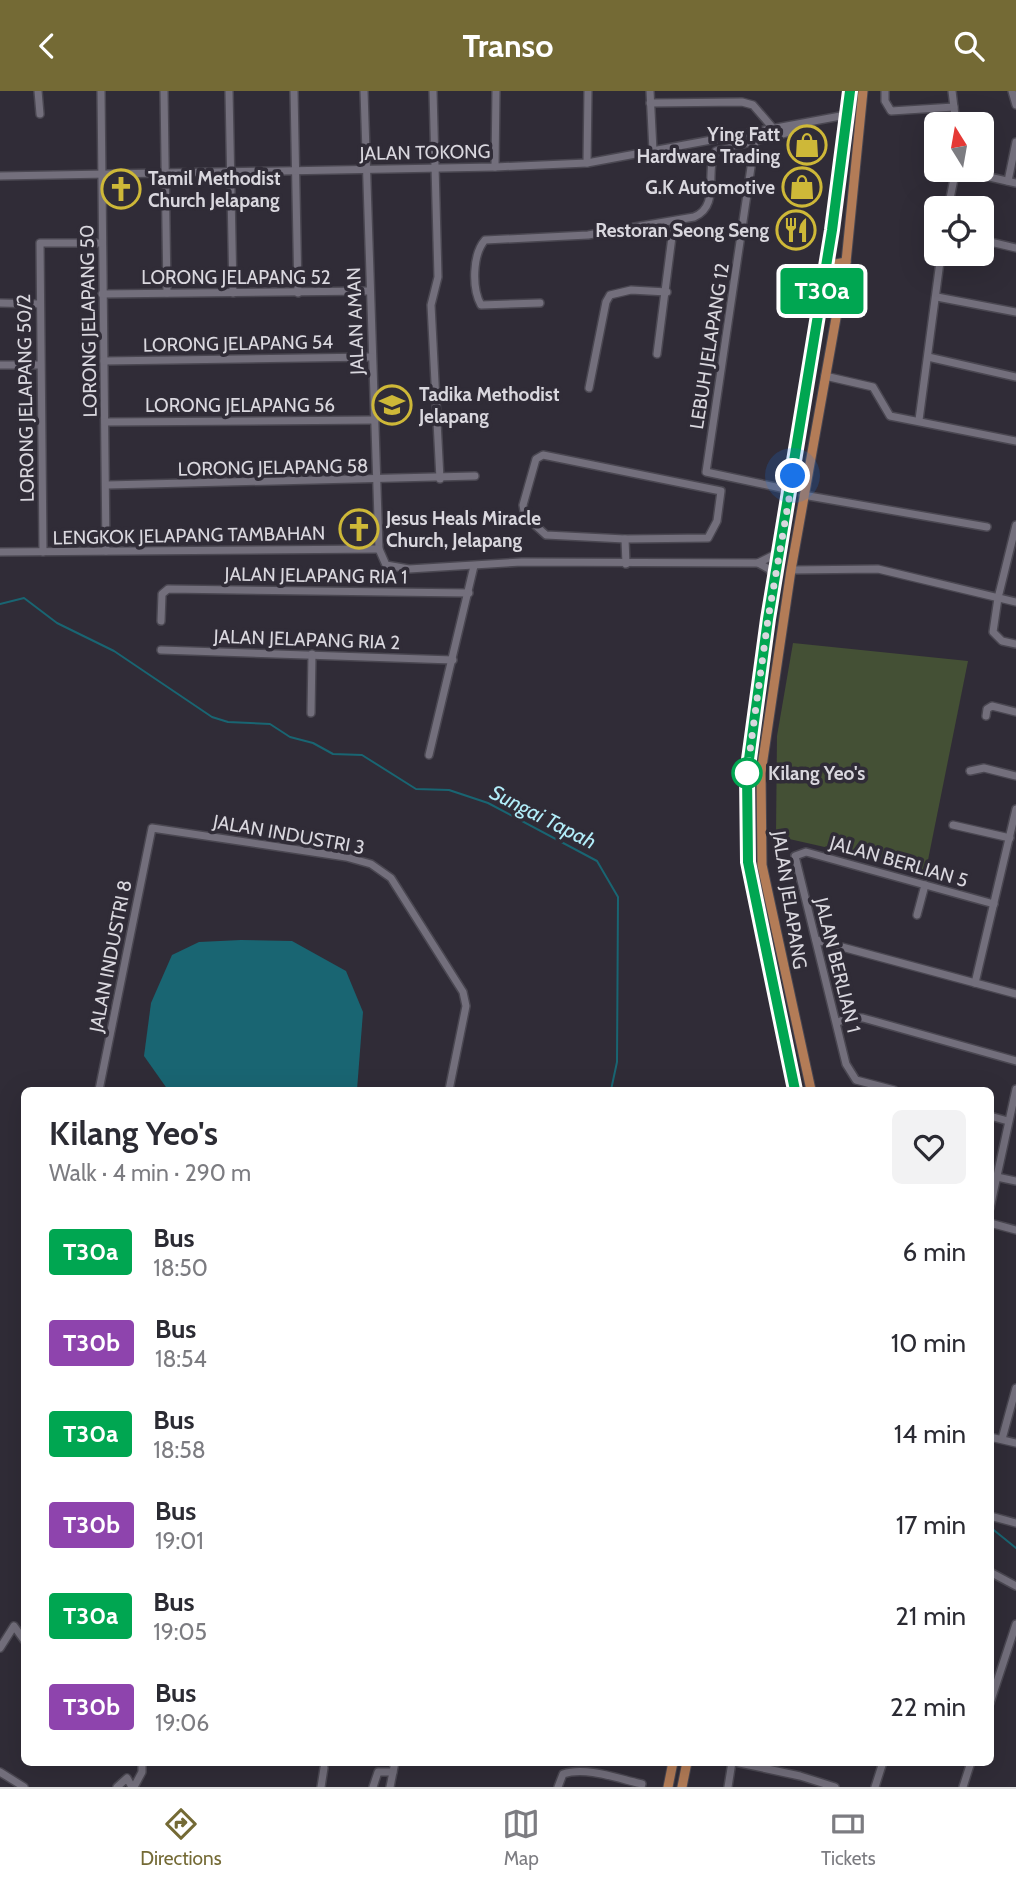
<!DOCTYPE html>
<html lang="en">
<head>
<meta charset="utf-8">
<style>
  :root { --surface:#fff; --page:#f2f2f3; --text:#2b2b33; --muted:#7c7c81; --line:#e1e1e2; --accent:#746a35 }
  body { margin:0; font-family:Cabin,sans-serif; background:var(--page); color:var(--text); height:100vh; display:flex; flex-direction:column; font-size:26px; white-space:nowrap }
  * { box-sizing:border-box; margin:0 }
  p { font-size:23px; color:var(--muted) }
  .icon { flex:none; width:38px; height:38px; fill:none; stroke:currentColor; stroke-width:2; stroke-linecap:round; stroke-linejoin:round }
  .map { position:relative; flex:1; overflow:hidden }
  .side { position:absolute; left:21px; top:996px; width:973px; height:679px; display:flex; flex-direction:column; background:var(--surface); border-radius:10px; box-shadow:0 7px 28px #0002 }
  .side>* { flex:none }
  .badge { padding:0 14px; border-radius:5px; font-size:24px; line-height:46px }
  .needle { width:46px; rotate:349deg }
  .fabs { position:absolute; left:924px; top:21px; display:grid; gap:14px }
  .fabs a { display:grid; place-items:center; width:70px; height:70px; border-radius:10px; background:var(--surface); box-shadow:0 7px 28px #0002; font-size:35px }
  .you { position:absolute; width:35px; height:35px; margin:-18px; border:5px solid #fff; border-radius:50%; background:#1a73e8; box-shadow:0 0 0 10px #1a73e833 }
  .map>.badge { position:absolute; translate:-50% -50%; box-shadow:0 0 0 4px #fff }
  .round { display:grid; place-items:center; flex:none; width:74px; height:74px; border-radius:10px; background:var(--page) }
  .headline { display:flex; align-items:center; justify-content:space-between; height:119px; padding:0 28px }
  h1 { font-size:33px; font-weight:700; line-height:52px }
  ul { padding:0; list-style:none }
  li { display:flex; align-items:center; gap:21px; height:91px; padding:0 28px }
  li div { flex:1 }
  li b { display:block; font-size:26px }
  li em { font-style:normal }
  li .badge { min-width:77px; font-weight:700; text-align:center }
  header { display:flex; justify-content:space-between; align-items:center; height:91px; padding:0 28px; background:var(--accent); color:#fff; font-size:32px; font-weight:700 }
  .tabs { display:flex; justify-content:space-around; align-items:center; height:98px; border-top:2px solid var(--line); background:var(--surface); font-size:19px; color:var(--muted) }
  .tabs a { display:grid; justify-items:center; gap:4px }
  .tabs .current { color:var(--accent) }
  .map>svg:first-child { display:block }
  .green { fill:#445035 }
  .water { fill:#196572 }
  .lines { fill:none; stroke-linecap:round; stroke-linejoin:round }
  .stream { stroke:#196572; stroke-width:2 }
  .minor-casing { stroke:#4a4751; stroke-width:10 }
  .major-casing { stroke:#4a4751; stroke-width:11 }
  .minor { stroke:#736f7c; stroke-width:7 }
  .major { stroke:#b37c57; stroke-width:9 }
  .line-casing { stroke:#fff; stroke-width:16 }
  .line { stroke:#00a651; stroke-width:10 }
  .walk { stroke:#d9d7de; stroke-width:7; stroke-dasharray:0 12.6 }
  .stop-dot { fill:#fff; stroke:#00a651; stroke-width:3.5 }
  .labels { text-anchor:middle; stroke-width:7; stroke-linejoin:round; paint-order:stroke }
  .poi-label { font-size:19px; font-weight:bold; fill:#d9d7de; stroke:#302c37; text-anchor:end }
  .street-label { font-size:19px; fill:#d9d7de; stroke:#302c37 }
  .stop-label { font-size:19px; font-weight:bold; fill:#d9d7de; stroke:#302c37; text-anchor:start }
  .water-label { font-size:21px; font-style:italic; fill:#b2edf9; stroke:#302c37 }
</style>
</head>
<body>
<header><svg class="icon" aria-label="back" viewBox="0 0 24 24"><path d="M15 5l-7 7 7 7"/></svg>Transo<svg class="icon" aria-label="search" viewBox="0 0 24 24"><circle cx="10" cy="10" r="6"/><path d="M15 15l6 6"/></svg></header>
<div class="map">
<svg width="1016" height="1696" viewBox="0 0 1016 1696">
  <rect width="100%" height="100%" fill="#302c37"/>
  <polygon class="green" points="793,552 968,570 926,779 776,745 777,645"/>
  <polygon class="water" points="241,849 292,850 346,880 363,921 357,999 168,999 144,965 151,912 172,864 199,851"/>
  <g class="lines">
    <g class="stream">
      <polyline points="0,513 24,507 57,532 114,560 212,626 228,631 270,633 290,646 313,652 333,663 362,664 416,698 449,699 488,712 597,770 618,806 617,971 611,999"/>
      <polyline points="990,1436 1016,1457"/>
    </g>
    <g class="minor-casing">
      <g id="minor">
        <polyline points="38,0 40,23"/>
        <polyline points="101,0 106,460"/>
        <polyline points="164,0 167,202"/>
        <polyline points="229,0 233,202"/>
        <polyline points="294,0 298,202"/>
        <polyline points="364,0 379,458 386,474 409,478 522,471 758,472 778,462"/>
        <polyline points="433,0 438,186 431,214 440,388"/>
        <polyline points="650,0 653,60"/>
        <polyline points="885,0 885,10 891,20 954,16"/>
        <polyline points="952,0 956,33"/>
        <polyline points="1012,0 1016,14"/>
        <polyline points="650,12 742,11 753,14 772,36"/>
        <polyline points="755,49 706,381 790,399"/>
        <polyline points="587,72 588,0"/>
        <polyline points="495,76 496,0"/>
        <polyline points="0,85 495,76 587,72 846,24"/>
        <polyline points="1008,90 1016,51"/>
        <polyline points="948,117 955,83 963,80 1016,92"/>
        <polyline points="982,149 1016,157"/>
        <polyline points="102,203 369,200"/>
        <polyline points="937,206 1016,221"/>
        <polyline points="0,212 39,213"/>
        <path d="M 540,212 L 481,214 C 472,198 472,164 485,149 L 588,144 L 694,126 C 721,115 704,81 716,60 L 786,42 L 805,33"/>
        <polyline points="657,263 674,130"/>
        <polyline points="928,266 1016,286"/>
        <polyline points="104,270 372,266"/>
        <polyline points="0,274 40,274"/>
        <polyline points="825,285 873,296 890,325 1016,350"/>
        <polyline points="589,297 606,211 610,204 631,199 667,201"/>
        <polyline points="919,329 941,163"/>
        <polyline points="105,331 375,329"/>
        <polygon points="543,364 721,400 717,430 708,447 625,448 546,444 525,425 523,414 536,368"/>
        <polyline points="107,394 475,385"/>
        <polyline points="803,404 987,436"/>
        <polyline points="1016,434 998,507 993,541 1002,550 1016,553"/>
        <polyline points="625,448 626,473"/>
        <polyline points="0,461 379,458"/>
        <polyline points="43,461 40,152 102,152"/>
        <polyline points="758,472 769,478 774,486"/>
        <polyline points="791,479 878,478 1016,511"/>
        <polyline points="161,530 162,503 168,498 469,502"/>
        <polyline points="161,559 453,569"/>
        <polyline points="311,622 312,563"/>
        <polyline points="986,625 987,618 992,615 1016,621"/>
        <polyline points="429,664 474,475"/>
        <polyline points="970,680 984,677 1016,685"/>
        <polyline points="953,734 1010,747"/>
        <polyline points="917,824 925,794"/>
        <polyline points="816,849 1016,903"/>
        <polyline points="975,892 1016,718"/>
        <polyline points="838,931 851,926 863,927 1016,970"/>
        <polyline points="99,999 152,737 346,766 371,773 391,787 463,901 466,915 449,999"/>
        <polyline points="894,999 856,989 846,973 795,765 806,761 994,813"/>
        <polyline points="990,1025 1008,1030"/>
        <polyline points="997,1086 1016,1090"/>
        <polyline points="990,1117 1016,998"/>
        <polyline points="990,1132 1016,1139"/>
        <polyline points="990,1346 1016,1352"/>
        <polyline points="1002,1348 1016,1297"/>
        <polyline points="990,1425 1016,1432"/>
        <polyline points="990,1481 1016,1495"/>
        <polyline points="0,1557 14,1535 24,1549"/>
        <polyline points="990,1612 1016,1533"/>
        <polyline points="735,1671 800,1685 835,1696"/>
        <polyline points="0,1681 24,1696"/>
        <polyline points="117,1696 127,1687 132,1696"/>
        <polyline points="134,1696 142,1681 142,1671"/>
        <polyline points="321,1696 324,1677"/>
        <polyline points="373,1696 378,1681 393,1681"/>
        <polyline points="390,1696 395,1671"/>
        <path d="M 558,1696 L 563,1683 C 586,1675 619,1688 642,1693 L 641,1696"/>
        <polyline points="728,1696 732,1671"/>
        <polyline points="875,1696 883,1671"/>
        <polyline points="963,1696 971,1671"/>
      </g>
    </g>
    <g class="major-casing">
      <g id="major">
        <polyline points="827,186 836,173 846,171"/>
        <polyline points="795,999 748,771 747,683 768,528 832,139 850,0"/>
        <polyline points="811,999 762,774 761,682 791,479 846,171 863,0"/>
        <polyline points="668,1696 673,1671"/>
        <polyline points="682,1696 687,1671"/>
      </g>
    </g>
    <use href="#minor" class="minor"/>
    <use href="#major" class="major"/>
  </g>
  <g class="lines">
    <g class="line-casing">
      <polyline id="line" points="795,999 748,771 747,683 768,528 832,139 850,0"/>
    </g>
    <use href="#line" class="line"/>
    <polyline class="walk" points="747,682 768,528 793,385"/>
  </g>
  <defs>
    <g id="shop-ring" transform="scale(2.0125)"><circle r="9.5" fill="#302c37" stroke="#ceb838" stroke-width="1.5"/><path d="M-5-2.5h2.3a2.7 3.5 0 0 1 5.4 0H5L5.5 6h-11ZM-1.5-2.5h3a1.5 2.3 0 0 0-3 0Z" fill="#ceb838"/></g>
    <g id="church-ring" transform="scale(2.0125)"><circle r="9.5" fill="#302c37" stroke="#ceb838" stroke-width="1.5"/><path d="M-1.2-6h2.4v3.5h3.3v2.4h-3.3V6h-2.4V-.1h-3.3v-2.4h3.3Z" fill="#ceb838"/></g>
    <g id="restaurant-ring" transform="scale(2.0125)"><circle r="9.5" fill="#302c37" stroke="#ceb838" stroke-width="1.5"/><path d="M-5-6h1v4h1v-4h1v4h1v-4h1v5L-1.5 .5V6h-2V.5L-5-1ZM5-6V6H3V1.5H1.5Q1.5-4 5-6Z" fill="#ceb838"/></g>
    <g id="school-ring" transform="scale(2.0125)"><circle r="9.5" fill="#302c37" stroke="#ceb838" stroke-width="1.5"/><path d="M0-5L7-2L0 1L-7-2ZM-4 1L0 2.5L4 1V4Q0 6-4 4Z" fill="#ceb838"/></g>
  </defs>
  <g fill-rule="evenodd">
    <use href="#shop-ring" x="807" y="54"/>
    <use href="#shop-ring" x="802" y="96"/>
    <use href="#church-ring" x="121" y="98"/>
    <use href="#restaurant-ring" x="796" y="139"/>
    <use href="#school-ring" x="392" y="314"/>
    <use href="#church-ring" x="359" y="438"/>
  </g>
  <circle class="stop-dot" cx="747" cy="682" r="14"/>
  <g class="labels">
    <g class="poi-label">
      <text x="780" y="50">Ying Fatt<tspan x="780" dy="22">Hardware Trading</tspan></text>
      <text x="148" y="94" text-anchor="start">Tamil Methodist<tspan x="148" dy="22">Church Jelapang</tspan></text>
      <text x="775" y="103">G.K Automotive</text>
      <text x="769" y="146">Restoran Seong Seng</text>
      <text x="419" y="310" text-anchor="start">Tadika Methodist<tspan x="419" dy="22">Jelapang</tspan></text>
      <text x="386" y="434" text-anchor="start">Jesus Heals Miracle<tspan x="386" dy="22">Church, Jelapang</tspan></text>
    </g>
    <g class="street-label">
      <text transform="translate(425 61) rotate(-1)" y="7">JALAN TOKONG</text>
      <text x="236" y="193">LORONG JELAPANG 52</text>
      <text transform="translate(88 230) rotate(-91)" y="7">LORONG JELAPANG 50</text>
      <text transform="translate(355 230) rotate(-92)" y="7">JALAN AMAN</text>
      <text transform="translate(238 252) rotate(-1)" y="7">LORONG JELAPANG 54</text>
      <text transform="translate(709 255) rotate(-81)" y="7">LEBUH JELAPANG 12</text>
      <text transform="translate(25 307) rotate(-91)" y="7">LORONG JELAPANG 50/2</text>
      <text x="240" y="321">LORONG JELAPANG 56</text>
      <text transform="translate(273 376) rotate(-1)" y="7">LORONG JELAPANG 58</text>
      <text transform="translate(189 444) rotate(-1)" y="7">LENGKOK JELAPANG TAMBAHAN</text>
      <text transform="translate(316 484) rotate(1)" y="7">JALAN JELAPANG RIA 1</text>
      <text transform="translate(307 548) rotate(2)" y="7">JALAN JELAPANG RIA 2</text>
      <text transform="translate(289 743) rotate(10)" y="7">JALAN INDUSTRI 3</text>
      <text transform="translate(899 770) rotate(16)" y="7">JALAN BERLIAN 5</text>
      <text transform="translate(790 809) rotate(81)" y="7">JALAN JELAPANG</text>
      <text transform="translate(110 865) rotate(-79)" y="7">JALAN INDUSTRI 8</text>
      <text transform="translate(838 874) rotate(76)" y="7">JALAN BERLIAN 1</text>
    </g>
    <g class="stop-label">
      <text x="768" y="689">Kilang Yeo's</text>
    </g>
    <g class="water-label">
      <text transform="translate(543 726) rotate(27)" y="7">Sungai Tapah</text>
    </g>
  </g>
</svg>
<div class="fabs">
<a><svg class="needle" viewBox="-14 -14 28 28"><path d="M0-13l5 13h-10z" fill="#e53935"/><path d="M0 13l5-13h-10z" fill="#7c7c81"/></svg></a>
<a><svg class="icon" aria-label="locate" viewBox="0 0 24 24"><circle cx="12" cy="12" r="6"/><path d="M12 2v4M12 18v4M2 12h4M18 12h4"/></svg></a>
</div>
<div class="you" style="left:793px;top:385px"></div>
<b class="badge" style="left:822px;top:200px;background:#00a651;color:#fff">T30a</b>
<section class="side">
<div class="headline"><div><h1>Kilang Yeo's</h1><p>Walk · 4 min · 290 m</p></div><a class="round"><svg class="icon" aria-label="heart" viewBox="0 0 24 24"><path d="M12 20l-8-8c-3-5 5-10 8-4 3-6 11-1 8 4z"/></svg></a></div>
<ul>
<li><span class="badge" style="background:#00a651;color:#fff">T30a</span><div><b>Bus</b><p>18:50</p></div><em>6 min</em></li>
<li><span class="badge" style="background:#8e44ad;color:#fff">T30b</span><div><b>Bus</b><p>18:54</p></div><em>10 min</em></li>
<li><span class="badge" style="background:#00a651;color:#fff">T30a</span><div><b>Bus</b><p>18:58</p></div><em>14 min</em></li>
<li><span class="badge" style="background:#8e44ad;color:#fff">T30b</span><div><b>Bus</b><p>19:01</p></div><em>17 min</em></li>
<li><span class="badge" style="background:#00a651;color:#fff">T30a</span><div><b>Bus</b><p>19:05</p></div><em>21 min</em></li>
<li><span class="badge" style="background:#8e44ad;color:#fff">T30b</span><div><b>Bus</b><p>19:06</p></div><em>22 min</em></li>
</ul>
</section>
</div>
<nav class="tabs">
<a class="current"><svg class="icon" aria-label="directions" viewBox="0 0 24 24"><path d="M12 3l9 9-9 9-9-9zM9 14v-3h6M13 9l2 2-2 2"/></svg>Directions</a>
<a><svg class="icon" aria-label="map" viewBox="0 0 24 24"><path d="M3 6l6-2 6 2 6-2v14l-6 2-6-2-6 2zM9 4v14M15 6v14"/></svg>Map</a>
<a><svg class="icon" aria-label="tickets" viewBox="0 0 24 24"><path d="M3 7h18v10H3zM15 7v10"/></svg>Tickets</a>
</nav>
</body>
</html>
